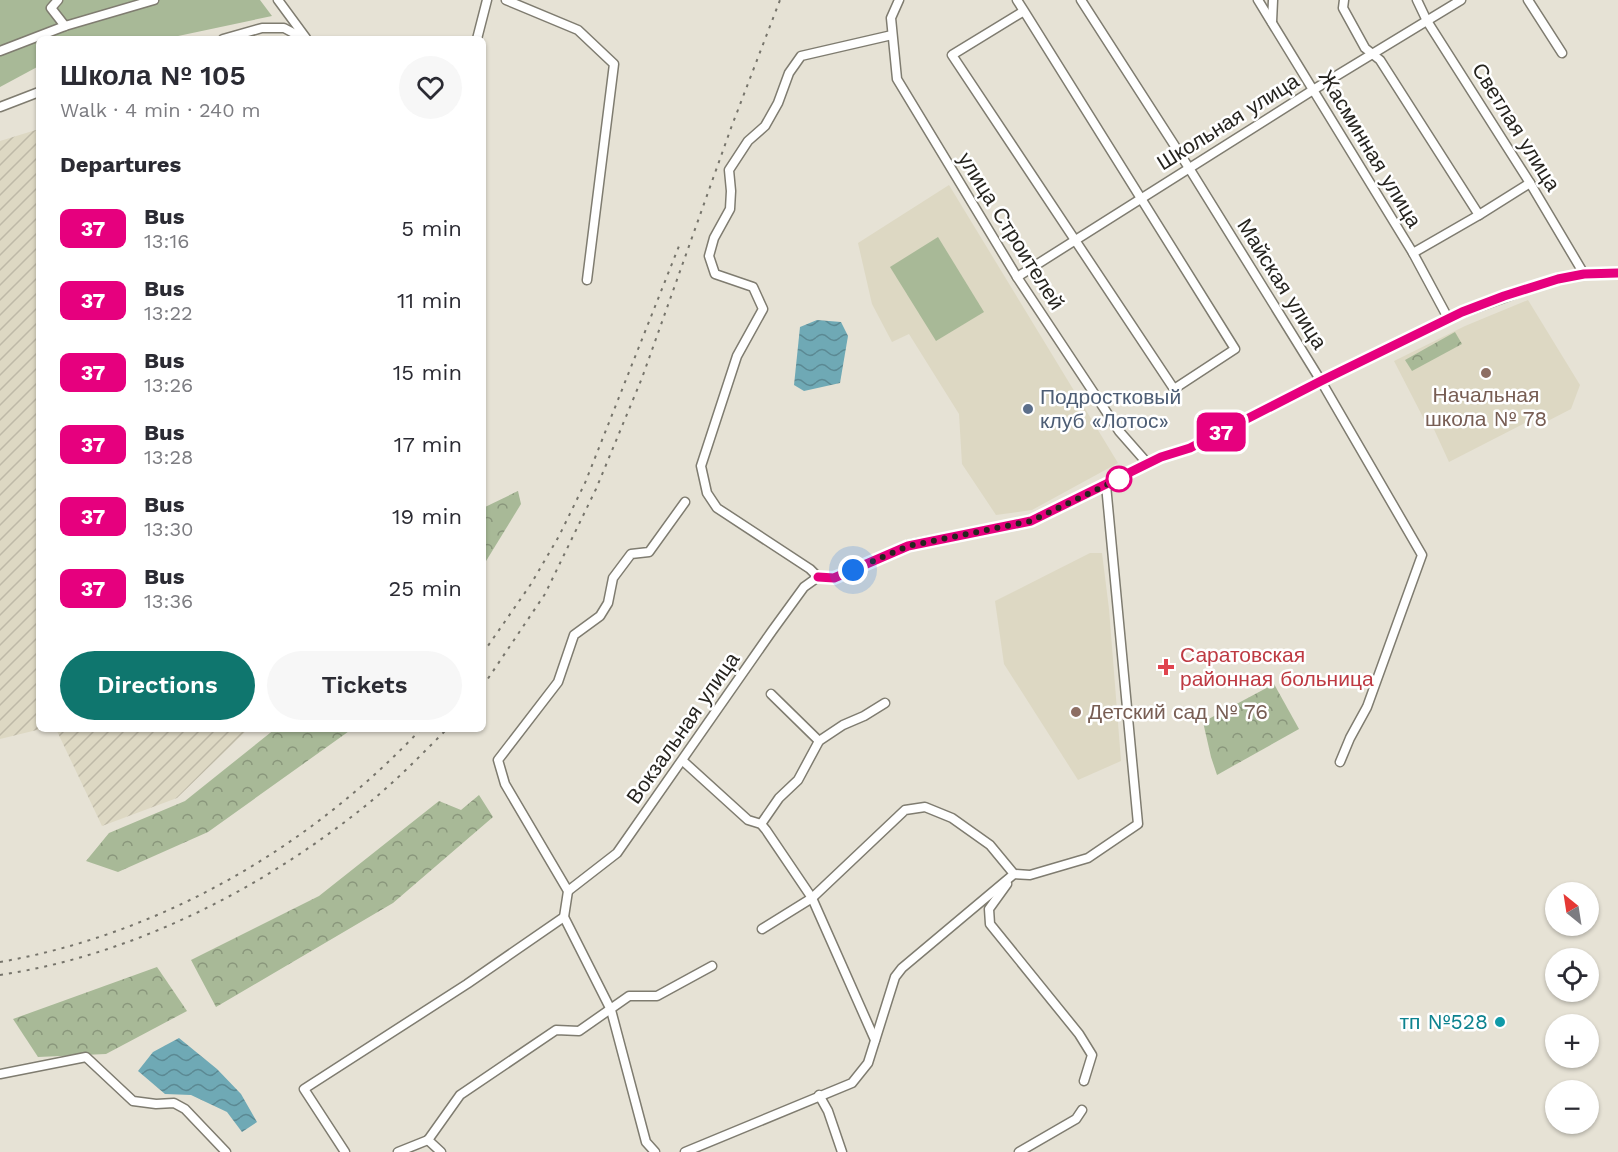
<!DOCTYPE html>
<html lang="en">
<head>
<meta charset="utf-8">
<style>
  :root { --surface:#fff; --page:#f7f7f7; --text:#2b2b33; --muted:#7c7c81; --accent:#0f766e }
  body { margin:0; font-family:"Work Sans",sans-serif; background:var(--page); color:var(--text); height:100vh; display:flex; flex-direction:column; font-size:22px; white-space:nowrap }
  * { box-sizing:border-box; margin:0 }
  p { font-size:20px; color:var(--muted) }
  .icon { flex:none; width:33px; height:33px; fill:none; stroke:currentColor; stroke-width:2; stroke-linecap:round; stroke-linejoin:round }
  .map { position:relative; flex:1; overflow:hidden }
  .side { position:absolute; left:36px; top:36px; width:450px; height:696px; display:flex; flex-direction:column; background:var(--surface); border-radius:9px; box-shadow:0 2px 4px #0004 }
  .side>* { flex:none }
  .badge { padding:0 12px; border-radius:9px; font-size:21px; line-height:39px }
  .needle { width:39px; rotate:330deg }
  .tools { position:absolute; left:1545px; top:882px; display:grid; gap:12px }
  .tools a { display:grid; place-items:center; width:54px; height:54px; border-radius:50%; background:var(--surface); box-shadow:0 2px 4px #0004; font-size:30px }
  .you { position:absolute; width:30px; height:30px; margin:-15px; border:4px solid #fff; border-radius:50%; background:#1a73e8; box-shadow:0 0 0 9px #1a73e833 }
  .map>.badge { position:absolute; translate:-50% -50%; box-shadow:0 0 0 3px #fff }
  h2 { padding:0 24px; font-size:22px; line-height:54px }
  .round { display:grid; place-items:center; flex:none; width:63px; height:63px; border-radius:32px; background:var(--page) }
  .overview { display:flex; align-items:center; justify-content:space-between; height:102px; padding:0 24px }
  h1 { font-size:28px; font-weight:600; line-height:45px }
  .button { display:flex; gap:12px; margin-top:auto; padding:12px 24px }
  .button a { flex:1; height:69px; border-radius:36px; background:var(--accent); color:#fff; font-size:24px; font-weight:600; line-height:69px; text-align:center }
  .button a+a { background:var(--page); color:var(--text) }
  ul { padding:0; list-style:none }
  li { display:flex; align-items:center; gap:18px; height:72px; padding:0 24px }
  li div { flex:1 }
  li b { display:block; font-size:22px }
  li em { font-style:normal }
  li .badge { min-width:66px; font-weight:700; text-align:center }
  .map>svg:first-child { display:block }
  .built { fill:#ddd8c3 }
  .industrial { fill:url(#industrial-furrows) }
  .forest { fill:url(#forest-crowns) }
  .garden { fill:#a8b997 }
  .water { fill:url(#water-waves) }
  .lines { fill:none; stroke-linecap:round; stroke-linejoin:round }
  .street-casing { stroke:#7f7c70; stroke-width:11 }
  .street { stroke:#fff; stroke-width:8 }
  .rail { stroke:#76746b; stroke-width:2; stroke-dasharray:3 6; stroke-linecap:butt }
  .line-casing { stroke:#fff; stroke-width:14 }
  .line { stroke:#e6007e; stroke-width:9 }
  .walk { stroke:#26241f; stroke-width:6; stroke-dasharray:0 10.8 }
  .education-dot { fill:#8d6e63; stroke:#fff; stroke-width:2 }
  .service-dot { fill:#5c6f8a; stroke:#fff; stroke-width:2 }
  .stop-dot { fill:#fff; stroke:#e6007e; stroke-width:3 }
  .health-dot { fill:#e0444e; stroke:#fff; stroke-width:2 }
  .culture-dot { fill:#0f9aa8; stroke:#fff; stroke-width:2 }
  .labels { text-anchor:middle; stroke-width:5; stroke-linejoin:round; paint-order:stroke }
  .street-label { font-size:21px; fill:#26241f; stroke:#fff }
  .education-label { font-size:21px; fill:#785e54; stroke:#fff }
  .service-label { font-size:21px; fill:#4e5e75; stroke:#fff; text-anchor:start }
  .health-label { font-size:21px; fill:#be3a42; stroke:#fff; text-anchor:start }
  .culture-label { font-size:21px; fill:#0d838f; stroke:#fff; text-anchor:end }
</style>
</head>
<body>
<div class="map">
<svg width="1618" height="1152" viewBox="0 0 1618 1152">
  <defs>
    <pattern id="industrial-furrows" width="10" height="10" patternUnits="userSpaceOnUse" patternTransform="scale(1.5)"><rect width="10" height="10" fill="#ddd8c3"/><path d="M-1 1l2-2M0 10L10 0M9 11l2-2" fill="none" stroke="#beb9a7"/></pattern>
    <pattern id="forest-crowns" width="20" height="18" patternUnits="userSpaceOnUse" patternTransform="scale(1.5)"><rect width="20" height="18" fill="#a8b997"/><path d="M2 6a3 3 0 1 1 6 0M12 15a3 3 0 1 1 6 0" fill="none" stroke="#89967b"/></pattern>
    <pattern id="water-waves" width="16" height="10" patternUnits="userSpaceOnUse" patternTransform="scale(1.5)"><rect width="16" height="10" fill="#6fa9b5"/><path d="M0 5q4-4 8 0t8 0" fill="none" stroke="#5b8993"/></pattern>
  </defs>
  <rect width="100%" height="100%" fill="#e6e2d5"/>
  <g class="built">
    <polygon points="949,185 1118,463 1032,510 996,515 962,464 959,414 909,334 892,342 872,304 858,243"/>
    <polygon points="1528,300 1580,385 1571,409 1540,425 1535,418 1449,462 1432,425 1428,427 1394,361 1465,326"/>
    <polygon points="1090,553 1102,553 1109,609 1121,761 1078,780 1004,664 995,601"/>
  </g>
  <g class="industrial">
    <polygon points="39,129 39,729 41,729 0,739 0,141"/>
    <polygon points="56,729 248,729 177,798 102,826"/>
  </g>
  <g class="forest">
    <polygon points="1455,332 1462,344 1412,371 1405,360"/>
    <polygon points="518,491 521,504 483,566 483,508"/>
    <polygon points="1274,684 1299,729 1217,775 1211,757 1203,722"/>
    <polygon points="275,729 352,729 208,832 118,872 86,861 109,833 185,801"/>
    <polygon points="479,795 493,817 393,903 216,1007 191,960 319,896 439,801 461,810"/>
    <polygon points="157,967 187,1011 106,1054 38,1057 13,1019"/>
  </g>
  <g class="garden">
    <polygon points="0,0 260,0 272,16 164,39 39,39 39,66 0,87"/>
    <polygon points="938,237 984,312 936,341 890,267"/>
  </g>
  <g class="water">
    <polygon points="817,320 841,322 848,336 840,383 804,391 794,385 800,327"/>
    <polygon points="179,1038 217,1069 241,1094 257,1122 242,1132 227,1112 191,1095 165,1094 138,1071 153,1052"/>
  </g>
  <g class="lines">
    <g class="street-casing">
      <g id="street">
        <polyline points="58,0 51,8 65,26"/>
        <polyline points="278,0 306,38"/>
        <polyline points="506,0 578,30 614,64 587,280"/>
        <polyline points="899,0 891,18 897,79 1017,277 1119,431 1148,464"/>
        <polyline points="1017,0 1024,11 1235,349 1174,389 952,55 1024,11"/>
        <polyline points="1081,0 1189,168 1321,381 1422,555 1367,707 1350,738 1340,762"/>
        <polyline points="1258,0 1413,253 1448,318"/>
        <polyline points="1344,0 1343,8 1365,48 1380,60 1479,215"/>
        <polyline points="1417,0 1427,21 1530,183 1584,274"/>
        <polyline points="1528,0 1562,53"/>
        <polyline points="1272,22 1273,0"/>
        <polyline points="223,39 262,28 284,28 305,39"/>
        <polyline points="477,39 487,0"/>
        <polyline points="0,51 65,26 154,0"/>
        <polyline points="0,107 39,92"/>
        <polyline points="1413,253 1479,215 1530,183"/>
        <polyline points="1017,277 1313,90 1461,0"/>
        <polyline points="818,577 834,578 908,545 1031,521 1161,457 1189,448 1448,318 1542,284"/>
        <polyline points="818,577 810,569 717,508 707,493 701,466 737,356 763,309 753,287 715,274 709,256 714,238 730,209 731,191 729,170 748,141 765,126 778,103 789,73 801,56 892,35"/>
        <polyline points="771,694 819,741"/>
        <polyline points="683,761 748,820 761,824 766,830 812,898 875,1040"/>
        <polyline points="761,824 779,798 798,780 819,741 843,725 864,716 885,703"/>
        <polyline points="1007,884 989,909 990,924 1079,1034 1092,1055 1084,1081"/>
        <polyline points="568,891 617,853 772,631 804,587 818,577"/>
        <polyline points="762,929 812,898 905,810 925,807 952,818 990,845 1014,874"/>
        <polyline points="0,1074 86,1057 133,1101 156,1104 174,1103 185,1109 226,1152"/>
        <polyline points="819,1095 828,1111 842,1152"/>
        <polyline points="428,1140 460,1095 556,1030 579,1031 629,996 657,996 712,966"/>
        <polyline points="428,1140 441,1152"/>
        <polyline points="345,1152 304,1089 467,984 564,917"/>
        <polyline points="398,1152 428,1140"/>
        <polyline points="655,1152 646,1142 611,1010 564,917 568,891 505,784 498,760 558,682 574,635 600,616 608,603 613,578 631,554 649,552 685,502"/>
        <polyline points="685,1152 852,1083 868,1063 895,977 902,968 1014,874 1030,875 1088,858 1138,824 1106,485"/>
        <polyline points="1019,1152 1076,1119 1082,1110"/>
      </g>
    </g>
    <use href="#street" class="street"/>
    <g class="rail">
      <polyline points="483,653 531,584 559,536 585,483 679,246"/>
      <polyline points="483,686 545,594 596,489 642,378 731,128 780,0"/>
      <path d="M 0,962 C 161,934 309,848 421,729"/>
      <path d="M 0,975 C 133,955 260,890 364,807 C 394,783 420,756 447,729"/>
    </g>
  </g>
  <g class="lines">
    <g class="line-casing">
      <polyline id="line" points="818,577 834,578 908,546 1031,521 1161,457 1190,448 1321,381 1462,312 1504,296 1558,279 1584,274 1618,273"/>
    </g>
    <use href="#line" class="line"/>
    <polyline class="walk" points="853,570 908,546 1031,521 1119,479"/>
  </g>
  <g class="education-dot">
    <circle cx="1486" cy="373" r="6"/>
    <circle cx="1076" cy="712" r="6"/>
  </g>
  <circle class="service-dot" cx="1028" cy="409" r="6"/>
  <circle class="stop-dot" cx="1119" cy="479" r="12"/>
  <path class="health-dot" d="M1163 658h6v6h6v6h-6v6h-6v-6h-6v-6h6z"/>
  <circle class="culture-dot" cx="1500" cy="1022" r="6"/>
  <g class="labels">
    <g class="street-label">
      <text transform="translate(1228 122) rotate(-32)" y="7">Школьная улица</text>
      <text transform="translate(1516 127) rotate(58)" y="7">Светлая улица</text>
      <text transform="translate(1370 149) rotate(59)" y="7">Жасминная улица</text>
      <text transform="translate(1011 231) rotate(58)" y="7">улица Строителей</text>
      <text transform="translate(1282 284) rotate(58)" y="7">Майская улица</text>
      <text transform="translate(683 728) rotate(-55)" y="7">Вокзальная улица</text>
    </g>
    <g class="education-label">
      <text x="1486" y="402">Начальная<tspan x="1486" dy="24">школа № 78</tspan></text>
      <text x="1088" y="719" text-anchor="start">Детский сад № 76</text>
    </g>
    <g class="service-label">
      <text x="1040" y="404">Подростковый<tspan x="1040" dy="24">клуб «Лотос»</tspan></text>
    </g>
    <g class="health-label">
      <text x="1180" y="662">Саратовская<tspan x="1180" dy="24">районная больница</tspan></text>
    </g>
    <g class="culture-label">
      <text x="1488" y="1029">тп №528</text>
    </g>
  </g>
</svg>
<div class="tools">
<a><svg class="needle" viewBox="-14 -14 28 28"><path d="M0-13l5 13h-10z" fill="#e53935"/><path d="M0 13l5-13h-10z" fill="#7c7c81"/></svg></a>
<a><svg class="icon" aria-label="locate" viewBox="0 0 24 24"><circle cx="12" cy="12" r="6"/><path d="M12 2v4M12 18v4M2 12h4M18 12h4"/></svg></a>
<a>+</a>
<a>−</a>
</div>
<div class="you" style="left:853px;top:570px"></div>
<b class="badge" style="left:1221px;top:432px;background:#e6007e;color:#fff">37</b>
<section class="side">
<div class="overview"><div><h1>Школа № 105</h1><p>Walk · 4 min · 240 m</p></div><a class="round"><svg class="icon" aria-label="heart" viewBox="0 0 24 24"><path d="M12 20l-8-8c-3-5 5-10 8-4 3-6 11-1 8 4z"/></svg></a></div>
<h2>Departures</h2>
<ul>
<li><span class="badge" style="background:#e6007e;color:#fff">37</span><div><b>Bus</b><p>13:16</p></div><em>5 min</em></li>
<li><span class="badge" style="background:#e6007e;color:#fff">37</span><div><b>Bus</b><p>13:22</p></div><em>11 min</em></li>
<li><span class="badge" style="background:#e6007e;color:#fff">37</span><div><b>Bus</b><p>13:26</p></div><em>15 min</em></li>
<li><span class="badge" style="background:#e6007e;color:#fff">37</span><div><b>Bus</b><p>13:28</p></div><em>17 min</em></li>
<li><span class="badge" style="background:#e6007e;color:#fff">37</span><div><b>Bus</b><p>13:30</p></div><em>19 min</em></li>
<li><span class="badge" style="background:#e6007e;color:#fff">37</span><div><b>Bus</b><p>13:36</p></div><em>25 min</em></li>
</ul>
<div class="button"><a>Directions</a><a>Tickets</a></div>
</section>
</div>
</body>
</html>
